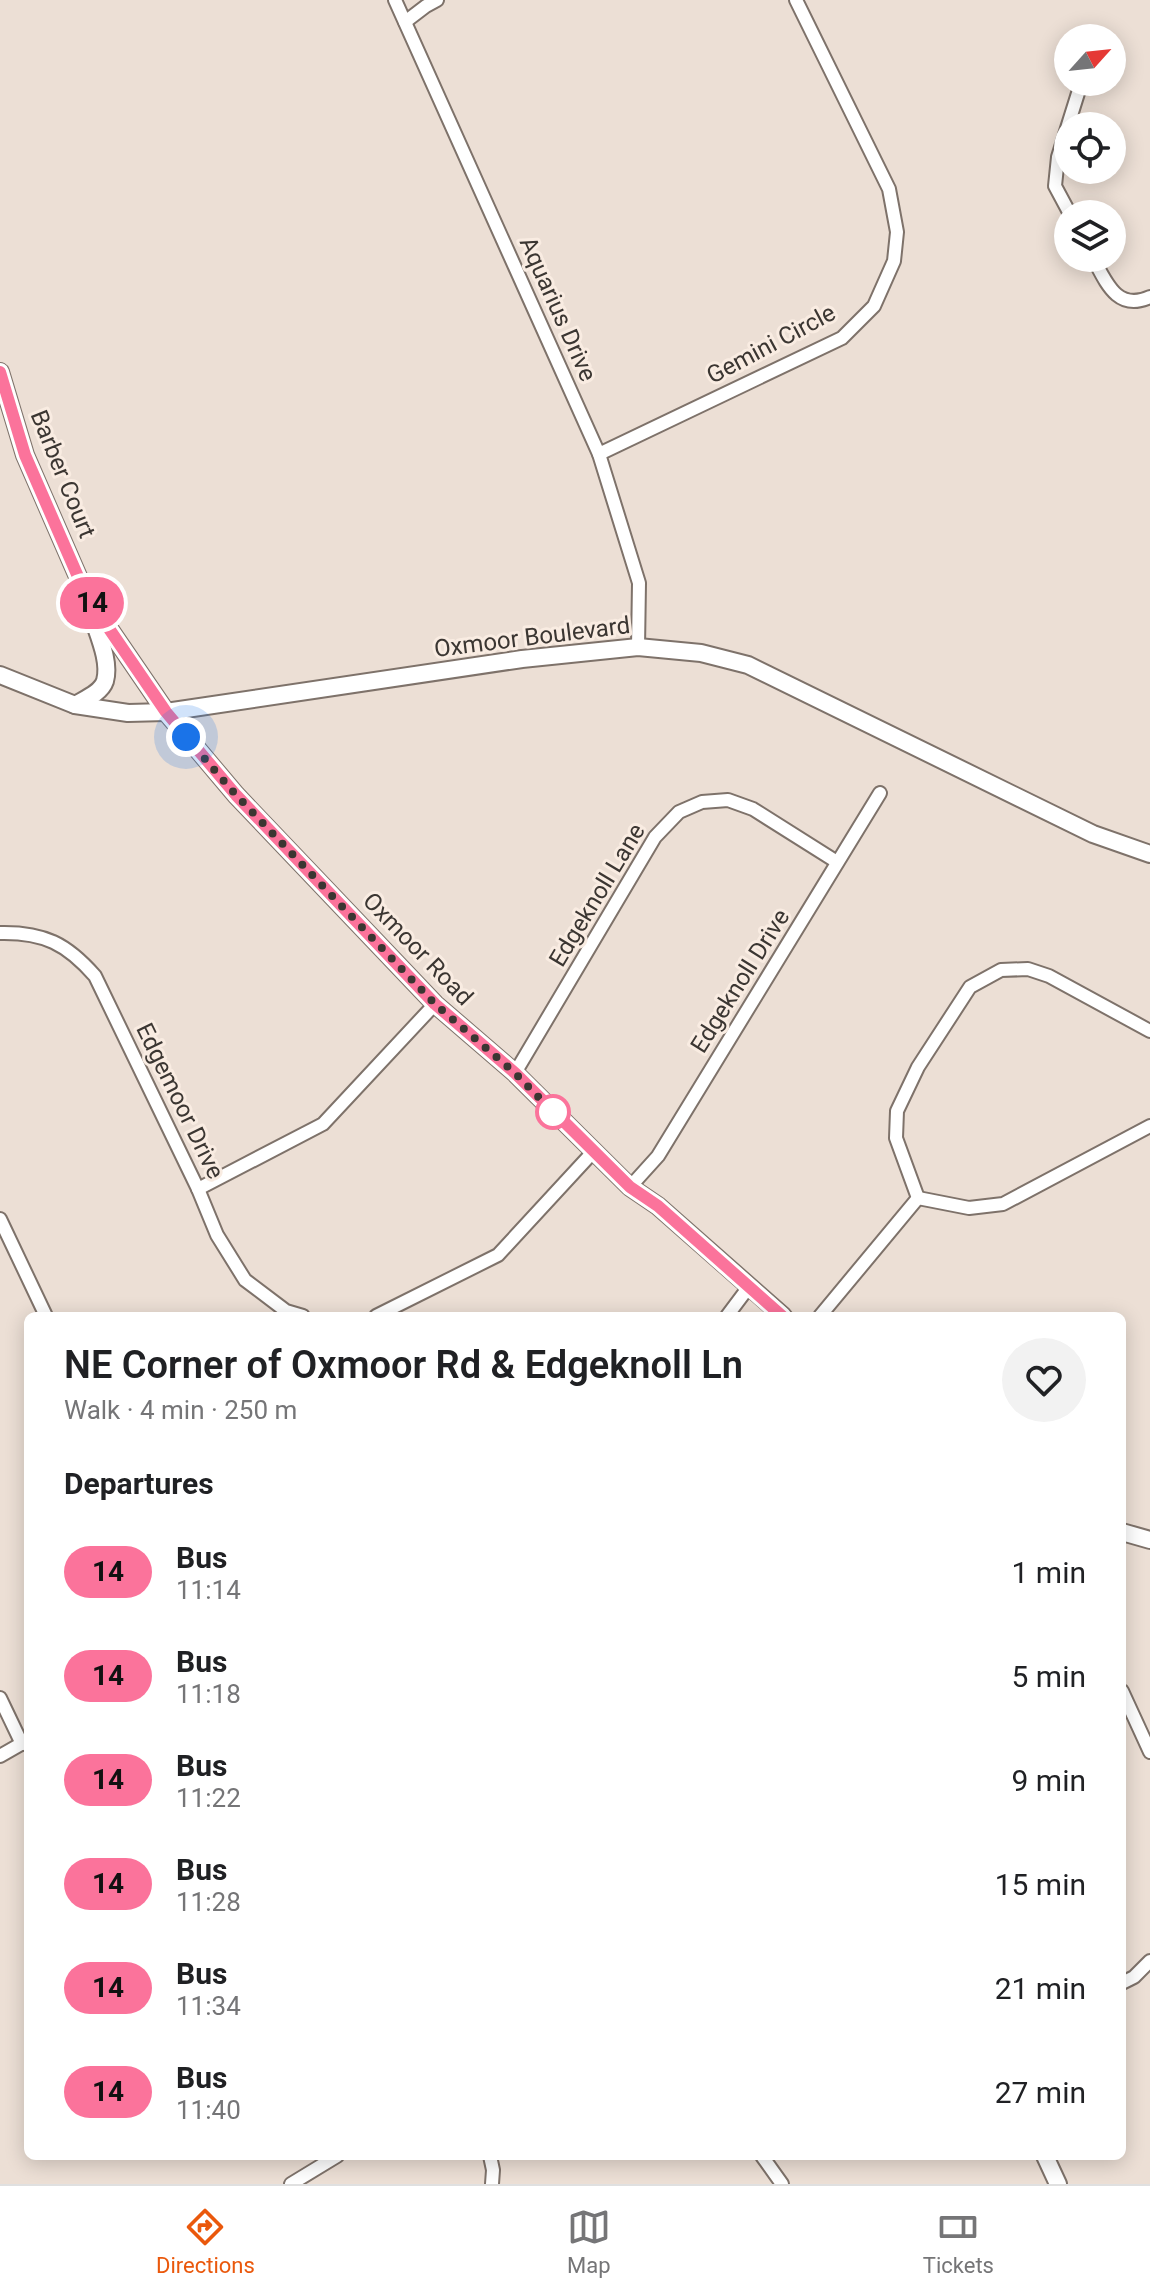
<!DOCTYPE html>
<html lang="en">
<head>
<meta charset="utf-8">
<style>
  :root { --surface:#fff; --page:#f2f2f2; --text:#202124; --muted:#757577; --line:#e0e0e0; --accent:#ea580c }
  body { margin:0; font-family:Roboto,sans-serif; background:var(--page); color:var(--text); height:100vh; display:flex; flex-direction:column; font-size:30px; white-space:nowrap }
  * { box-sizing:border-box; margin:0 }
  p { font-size:26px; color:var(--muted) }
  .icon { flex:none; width:44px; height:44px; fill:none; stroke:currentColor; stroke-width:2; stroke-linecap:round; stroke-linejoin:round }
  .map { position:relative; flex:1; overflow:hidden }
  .side { position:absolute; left:24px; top:1312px; width:1102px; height:848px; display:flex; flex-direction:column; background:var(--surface); border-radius:12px; box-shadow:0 4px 20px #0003 }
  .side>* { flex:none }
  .badge { padding:0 16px; border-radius:26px; font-size:28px; line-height:52px }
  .needle { width:52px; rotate:63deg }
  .controls { position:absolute; left:1054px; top:24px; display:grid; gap:16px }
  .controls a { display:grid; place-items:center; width:72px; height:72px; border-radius:50%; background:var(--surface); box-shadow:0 4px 20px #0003; font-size:40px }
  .you { position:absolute; width:40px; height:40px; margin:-20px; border:6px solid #fff; border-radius:50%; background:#1a73e8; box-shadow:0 0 0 12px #1a73e833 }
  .map>.badge { position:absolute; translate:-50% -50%; box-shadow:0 0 0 4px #fff }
  h2 { padding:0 40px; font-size:30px; line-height:72px }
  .round { display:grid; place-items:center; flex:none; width:84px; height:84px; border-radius:42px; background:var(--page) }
  .head { display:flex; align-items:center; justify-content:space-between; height:136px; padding:0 40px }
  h1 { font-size:38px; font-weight:600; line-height:60px }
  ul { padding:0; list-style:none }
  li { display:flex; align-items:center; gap:24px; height:104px; padding:0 40px }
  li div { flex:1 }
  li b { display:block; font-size:30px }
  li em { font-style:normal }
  li .badge { min-width:88px; font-weight:700; text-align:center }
  .tab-bar { display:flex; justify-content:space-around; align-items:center; height:112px; border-top:2px solid var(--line); background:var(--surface); font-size:22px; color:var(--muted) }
  .tab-bar a { display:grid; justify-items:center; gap:4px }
  .tab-bar .current { color:var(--accent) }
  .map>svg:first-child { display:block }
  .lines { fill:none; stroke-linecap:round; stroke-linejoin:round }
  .street-casing { stroke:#7e726a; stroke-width:16 }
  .secondary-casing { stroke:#7e726a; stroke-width:20 }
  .street { stroke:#fff; stroke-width:12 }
  .secondary { stroke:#fff; stroke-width:16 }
  .line-casing { stroke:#fff; stroke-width:18 }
  .line { stroke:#fb739b; stroke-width:12 }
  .walk { stroke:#3b3632; stroke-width:8; stroke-dasharray:0 14.4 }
  .stop-dot { fill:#fff; stroke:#fb739b; stroke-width:4 }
  .labels { text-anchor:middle; stroke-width:6; stroke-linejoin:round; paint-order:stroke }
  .street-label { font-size:24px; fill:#3b3632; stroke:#f9ece2 }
</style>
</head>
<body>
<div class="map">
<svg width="1150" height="2184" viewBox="0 0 1150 2184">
  <rect width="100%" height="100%" fill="#ecdfd5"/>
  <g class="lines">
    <g class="street-casing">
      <g id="street">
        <polyline points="395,0 599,454 639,583 638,647"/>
        <polyline points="405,22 426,6 437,0"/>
        <polyline points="1070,214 1055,186 1058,157 1079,90 1077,82"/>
        <path d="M 1093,258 C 1106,282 1117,312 1150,297"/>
        <polyline points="599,454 842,338 874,306 894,261 897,232 889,189 796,0"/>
        <path d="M 0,933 C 44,932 67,944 95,976 L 198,1189 L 217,1235 L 245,1280 L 286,1311 L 303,1316"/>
        <polyline points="515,1073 655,837 679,812 702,802 728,800 753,809 837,862"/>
        <polyline points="630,1187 658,1156 880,793"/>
        <polyline points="198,1189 323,1124 435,1004"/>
        <polyline points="918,1198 896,1138 897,1111 918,1067 970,987 1001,970 1028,969 1049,976 1150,1031"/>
        <polyline points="918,1198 969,1208 1003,1204 1150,1126"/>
        <polyline points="0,1219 46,1316"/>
        <polyline points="376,1316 498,1255 593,1152"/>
        <polyline points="727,1316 748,1288"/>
        <polyline points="820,1316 918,1198"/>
        <polyline points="1122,1691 1150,1752"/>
        <polyline points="0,1698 22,1744"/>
        <polyline points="0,1756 28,1740"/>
        <polyline points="1122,1983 1134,1977 1150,1961"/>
        <polyline points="490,2156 493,2170 492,2184"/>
        <polyline points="762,2156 782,2184"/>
        <polyline points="291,2184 337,2156"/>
      </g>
    </g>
    <g class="secondary-casing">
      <g id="secondary">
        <polyline points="0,372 25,455 86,595 166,712 236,795 435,1004 515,1073 630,1187 658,1206 783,1316"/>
        <polyline points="0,675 75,705 128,713 166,712 522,659 638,647 701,653 748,665 1093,834 1150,854"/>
        <path d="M 75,705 C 85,699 101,693 105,681 C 111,660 96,631 91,612"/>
        <polyline points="1122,1532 1150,1540"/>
        <polyline points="1045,2156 1058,2184"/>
      </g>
    </g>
    <use href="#street" class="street"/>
    <use href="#secondary" class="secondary"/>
  </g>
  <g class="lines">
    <g class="line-casing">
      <polyline id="line" points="0,372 25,455 86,595 166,712 236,795 435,1004 515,1073 630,1187 658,1206 782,1316"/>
    </g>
    <use href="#line" class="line"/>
    <polyline class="walk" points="186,737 236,795 435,1004 515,1073 553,1112"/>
  </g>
  <circle class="stop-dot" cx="553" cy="1112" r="16"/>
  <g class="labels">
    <g class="street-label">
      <text transform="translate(558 309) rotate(66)" y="8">Aquarius Drive</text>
      <text transform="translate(771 344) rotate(-28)" y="8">Gemini Circle</text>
      <text transform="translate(63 474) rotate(68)" y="8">Barber Court</text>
      <text transform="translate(532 637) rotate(-7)" y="8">Oxmoor Boulevard</text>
      <text transform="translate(597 895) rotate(-59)" y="8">Edgeknoll Lane</text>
      <text transform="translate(418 949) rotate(46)" y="8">Oxmoor Road</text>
      <text transform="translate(740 981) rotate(-58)" y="8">Edgeknoll Drive</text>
      <text transform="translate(180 1101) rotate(64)" y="8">Edgemoor Drive</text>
    </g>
  </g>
</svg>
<div class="controls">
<a><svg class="needle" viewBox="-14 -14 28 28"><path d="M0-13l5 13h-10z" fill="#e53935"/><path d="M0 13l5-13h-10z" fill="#757577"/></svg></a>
<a><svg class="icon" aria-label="locate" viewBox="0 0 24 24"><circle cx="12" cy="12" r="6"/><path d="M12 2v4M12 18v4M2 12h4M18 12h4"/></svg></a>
<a><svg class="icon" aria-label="layers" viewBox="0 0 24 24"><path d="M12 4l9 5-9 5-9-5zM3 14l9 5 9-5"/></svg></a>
</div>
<div class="you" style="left:186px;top:737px"></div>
<b class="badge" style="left:92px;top:603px;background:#fb739b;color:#111">14</b>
<section class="side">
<div class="head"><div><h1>NE Corner of Oxmoor Rd &amp; Edgeknoll Ln</h1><p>Walk · 4 min · 250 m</p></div><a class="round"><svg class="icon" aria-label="heart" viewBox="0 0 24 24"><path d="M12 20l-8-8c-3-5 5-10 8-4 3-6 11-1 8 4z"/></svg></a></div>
<h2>Departures</h2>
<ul>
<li><span class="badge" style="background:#fb739b;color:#111">14</span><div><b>Bus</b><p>11:14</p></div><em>1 min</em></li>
<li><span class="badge" style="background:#fb739b;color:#111">14</span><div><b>Bus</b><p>11:18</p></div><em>5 min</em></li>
<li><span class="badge" style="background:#fb739b;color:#111">14</span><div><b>Bus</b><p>11:22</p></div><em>9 min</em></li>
<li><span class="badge" style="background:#fb739b;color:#111">14</span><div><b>Bus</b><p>11:28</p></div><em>15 min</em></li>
<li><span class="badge" style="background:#fb739b;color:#111">14</span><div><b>Bus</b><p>11:34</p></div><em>21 min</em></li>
<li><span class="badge" style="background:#fb739b;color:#111">14</span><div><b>Bus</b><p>11:40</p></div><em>27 min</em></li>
</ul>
</section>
</div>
<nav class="tab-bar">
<a class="current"><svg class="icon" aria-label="directions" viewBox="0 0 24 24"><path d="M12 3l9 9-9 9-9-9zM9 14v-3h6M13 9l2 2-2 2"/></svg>Directions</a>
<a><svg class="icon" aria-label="map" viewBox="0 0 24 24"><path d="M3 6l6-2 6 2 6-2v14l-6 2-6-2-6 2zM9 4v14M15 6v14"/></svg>Map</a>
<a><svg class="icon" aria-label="tickets" viewBox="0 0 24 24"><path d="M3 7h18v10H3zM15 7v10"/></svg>Tickets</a>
</nav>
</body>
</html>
